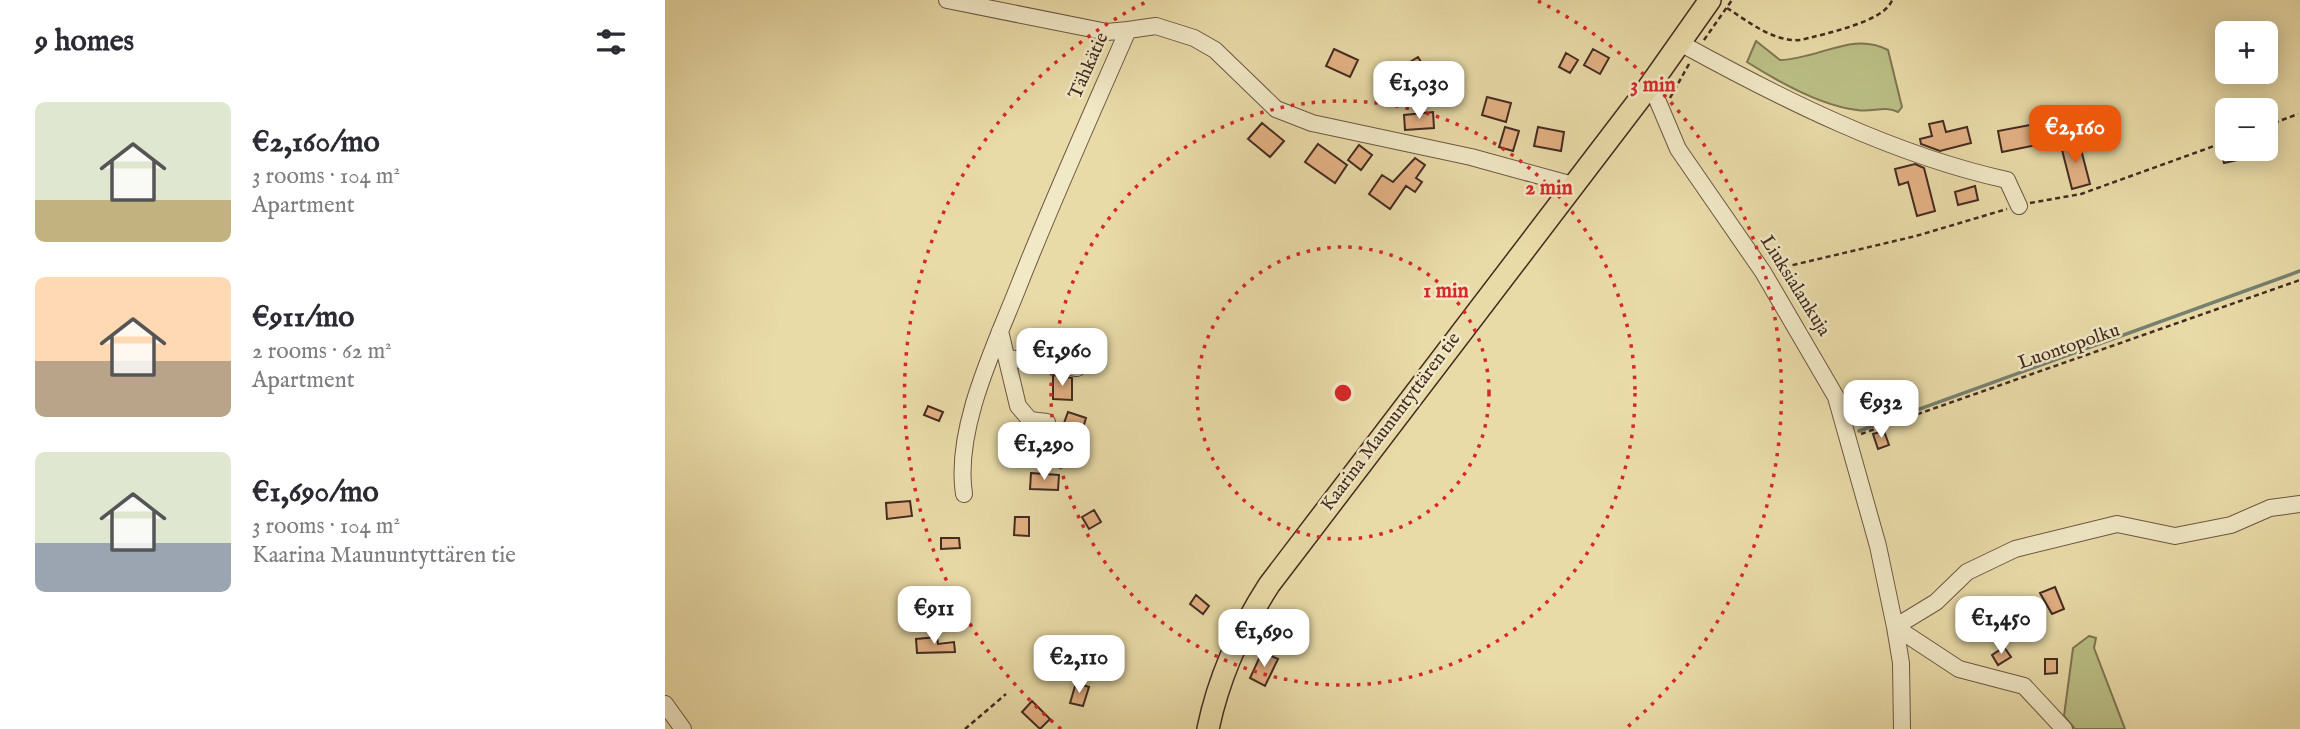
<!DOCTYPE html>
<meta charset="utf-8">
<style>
:root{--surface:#fff;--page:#f7f7f7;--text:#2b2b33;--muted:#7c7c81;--accent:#ea580c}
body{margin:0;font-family:"IM FELL English",serif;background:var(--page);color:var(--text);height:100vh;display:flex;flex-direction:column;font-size:26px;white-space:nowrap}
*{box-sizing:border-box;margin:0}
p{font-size:23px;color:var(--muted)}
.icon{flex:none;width:38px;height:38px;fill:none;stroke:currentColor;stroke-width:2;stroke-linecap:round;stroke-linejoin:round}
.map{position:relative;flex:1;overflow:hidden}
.drawer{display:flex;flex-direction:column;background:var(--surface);width:665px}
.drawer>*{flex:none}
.fabs{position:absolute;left:1550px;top:21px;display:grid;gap:14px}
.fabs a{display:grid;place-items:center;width:63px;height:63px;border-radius:10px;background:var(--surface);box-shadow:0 4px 18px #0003;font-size:35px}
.price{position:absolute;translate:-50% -60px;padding:0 16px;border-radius:14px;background:#fff;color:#222;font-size:23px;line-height:46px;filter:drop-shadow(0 2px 4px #0008)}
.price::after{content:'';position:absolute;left:50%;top:42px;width:21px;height:16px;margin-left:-10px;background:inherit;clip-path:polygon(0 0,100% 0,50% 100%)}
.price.selected{background:var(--accent);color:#fff}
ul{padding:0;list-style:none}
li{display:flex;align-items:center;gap:21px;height:175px;padding:0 35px}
li span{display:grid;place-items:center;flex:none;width:196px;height:140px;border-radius:10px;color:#555}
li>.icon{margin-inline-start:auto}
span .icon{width:84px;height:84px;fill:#fffc;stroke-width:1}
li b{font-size:30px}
h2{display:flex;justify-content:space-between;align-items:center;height:84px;padding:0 35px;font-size:30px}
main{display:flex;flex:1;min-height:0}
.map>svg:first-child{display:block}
.green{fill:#babf85;stroke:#7f7553;stroke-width:2}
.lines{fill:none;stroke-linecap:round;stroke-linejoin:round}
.stream{stroke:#768170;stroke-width:3.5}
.building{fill:#e3b184;stroke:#442b21;stroke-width:2}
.minor-casing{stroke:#6d5743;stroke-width:18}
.major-casing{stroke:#442b21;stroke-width:24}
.path{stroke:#442b21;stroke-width:2.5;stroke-dasharray:5 3.5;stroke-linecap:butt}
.minor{stroke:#f1e8c6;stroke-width:16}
.major{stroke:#e9dba8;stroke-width:21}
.ring{fill:none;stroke:#d62828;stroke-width:3.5;stroke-dasharray:3.5 7}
.labels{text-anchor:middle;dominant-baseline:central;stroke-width:5;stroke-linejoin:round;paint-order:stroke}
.street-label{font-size:19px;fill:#442b21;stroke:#f1e8c6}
.centre{fill:#d62828;stroke:#f1e8c6;stroke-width:3.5}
.ring-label{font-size:21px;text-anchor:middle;font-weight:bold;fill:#d62828;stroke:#f1e8c6;stroke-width:5;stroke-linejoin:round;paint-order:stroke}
</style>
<main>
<section class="drawer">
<h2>9 homes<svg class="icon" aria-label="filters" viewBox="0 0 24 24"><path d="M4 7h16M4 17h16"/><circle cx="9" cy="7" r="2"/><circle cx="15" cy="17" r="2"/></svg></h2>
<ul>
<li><span style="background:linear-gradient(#dfe7d0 70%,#c2b280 0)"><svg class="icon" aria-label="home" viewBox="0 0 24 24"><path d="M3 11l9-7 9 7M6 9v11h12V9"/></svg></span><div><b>€2,160/mo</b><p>3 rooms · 104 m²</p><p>Apartment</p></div></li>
<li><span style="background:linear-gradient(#ffd9b3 60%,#b9a48a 0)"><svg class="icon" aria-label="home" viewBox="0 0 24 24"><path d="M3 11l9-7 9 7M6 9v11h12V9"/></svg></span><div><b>€911/mo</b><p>2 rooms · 62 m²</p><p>Apartment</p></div></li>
<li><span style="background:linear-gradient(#dfe7d0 65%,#9aa5b1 0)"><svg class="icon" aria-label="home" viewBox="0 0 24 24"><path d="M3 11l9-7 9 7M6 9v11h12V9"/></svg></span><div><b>€1,690/mo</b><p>3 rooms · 104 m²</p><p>Kaarina Maununtyttären tie</p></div></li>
</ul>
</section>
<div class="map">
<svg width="1635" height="729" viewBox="0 0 1635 729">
<rect width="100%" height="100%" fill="#e9dba8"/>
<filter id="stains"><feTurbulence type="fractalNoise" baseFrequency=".00286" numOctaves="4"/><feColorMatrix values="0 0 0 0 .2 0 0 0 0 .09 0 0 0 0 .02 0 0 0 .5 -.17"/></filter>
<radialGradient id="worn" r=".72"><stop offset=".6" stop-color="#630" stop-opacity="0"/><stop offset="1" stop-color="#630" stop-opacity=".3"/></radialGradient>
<path class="green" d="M1091,41L1115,60C1154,59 1188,31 1223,50L1237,107L1233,112C1218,105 1208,113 1192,110C1156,106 1112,81 1082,62Z
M1424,636L1431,638L1429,648L1460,729H1410L1399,716L1408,648Z"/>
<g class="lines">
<path class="stream" d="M1194,431L1635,271"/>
</g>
<path class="building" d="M669,49L693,60L685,77L661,66Z
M928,49L944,58L935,74L919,65Z
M901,53L913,60L905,73L894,67Z
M753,57L764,75L749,84L746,80L741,83L736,74L741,71L738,66Z
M822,97L846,103L841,122L817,115Z
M768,112L769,128L740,130L739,115Z
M1278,121L1281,132L1302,127L1306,143L1275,151L1256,144L1255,139L1267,136L1264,124Z
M597,123L619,141L605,157L583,139Z
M1376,123L1381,143L1337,152L1333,131Z
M840,127L854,131L848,151L834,147Z
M873,127L899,132L896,151L869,146Z
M1414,142L1425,184L1407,189L1396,146Z
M653,144L682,165L670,183L640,162Z
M694,145L707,155L696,170L683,160Z
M1555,149H1574L1577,159L1559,163Z
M750,158L760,165L751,178L757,182L750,192L741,186L725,209L704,194L717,175L728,182Z
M1250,164L1259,168L1270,211L1252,216L1243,182L1234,185L1230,169Z
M1310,186L1313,200L1293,205L1290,192Z
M388,375L407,378V400L388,399Z
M263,406L278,412L274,421L259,415Z
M403,412L421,418L418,428L399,423Z
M1219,431L1224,445L1213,449L1208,434Z
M366,473L394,475L393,490L365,489Z
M245,501L247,516L222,519L221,503Z
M429,510L436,522L424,529L417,517Z
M350,517H364V536L349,535Z
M276,538H294L295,548L276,549Z
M1390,587L1399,609L1387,614L1375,593Z
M531,595L544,606L538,614L525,604Z
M272,637L273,644L289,642L290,652L252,653L251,639Z
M1339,647L1346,657L1333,665L1327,655Z
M597,652L613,659L600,686L585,678Z
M1380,659H1392V673L1380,674Z
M411,683L424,687L418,706L405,703Z
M367,701L385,719L375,729L357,712Z"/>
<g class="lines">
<g class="minor-casing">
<path id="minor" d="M282,0L442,32L463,30
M1015,43C1117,99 1228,155 1342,180L1354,206
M983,88L991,97L1013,149L1098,272L1171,397L1213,546L1230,627L1236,663L1237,729
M335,331L353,406L365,420L382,422
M343,358L412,368
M299,494C289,429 330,346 354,285C388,199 426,115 463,30L491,26L529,38L550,50L611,109L647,123L806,157L908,185
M0,704L18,729
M1399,729L1359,686L1294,669L1230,627L1271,602L1302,572L1350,549L1452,524L1510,536L1566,525L1605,508L1635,504"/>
</g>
<g class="major-casing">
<path id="major" d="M543,729C554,676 575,630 604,585L983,88L1045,0"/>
</g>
<path class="path" d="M1062,8C1084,22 1108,42 1136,40C1158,34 1220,22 1227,0
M1039,40L1067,0
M1005,98L1024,64
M1601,126L1633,114
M1365,203L1416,194L1563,141
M1111,269L1251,236L1342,209
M1196,434L1635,280
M300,729L341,694"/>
<use href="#minor" class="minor"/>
<use href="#major" class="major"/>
</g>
<g class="ring">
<circle cx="678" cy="393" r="146"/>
<circle cx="678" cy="393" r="292"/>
<path d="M396 729A438 438 0 0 1 483 1M873 1A438 438 0 0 1 960 729"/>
</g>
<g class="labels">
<g class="street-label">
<text transform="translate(424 66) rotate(-66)">Tähkätie</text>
<text transform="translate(1130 286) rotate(58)">Liuksialankuja</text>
<text transform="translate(1404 347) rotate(-19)">Luontopolku</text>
<text transform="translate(726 422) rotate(-53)">Kaarina Maununtyttären tie</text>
</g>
</g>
<circle cx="678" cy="393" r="10" class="centre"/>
<g class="ring-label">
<text x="988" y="91">3 min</text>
<text x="884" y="194">2 min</text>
<text x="781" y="297">1 min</text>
</g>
<rect width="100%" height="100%" filter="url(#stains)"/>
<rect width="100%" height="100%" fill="url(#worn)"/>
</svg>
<div class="fabs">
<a>+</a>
<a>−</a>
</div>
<b class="price" style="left:754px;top:121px">€1,030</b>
<b class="price selected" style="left:1410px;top:165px">€2,160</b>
<b class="price" style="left:397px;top:388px">€1,960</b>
<b class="price" style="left:1216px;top:440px">€932</b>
<b class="price" style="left:379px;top:482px">€1,290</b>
<b class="price" style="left:269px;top:646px">€911</b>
<b class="price" style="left:1336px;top:656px">€1,450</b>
<b class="price" style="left:599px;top:669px">€1,690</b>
<b class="price" style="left:414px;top:695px">€2,110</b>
</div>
</main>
